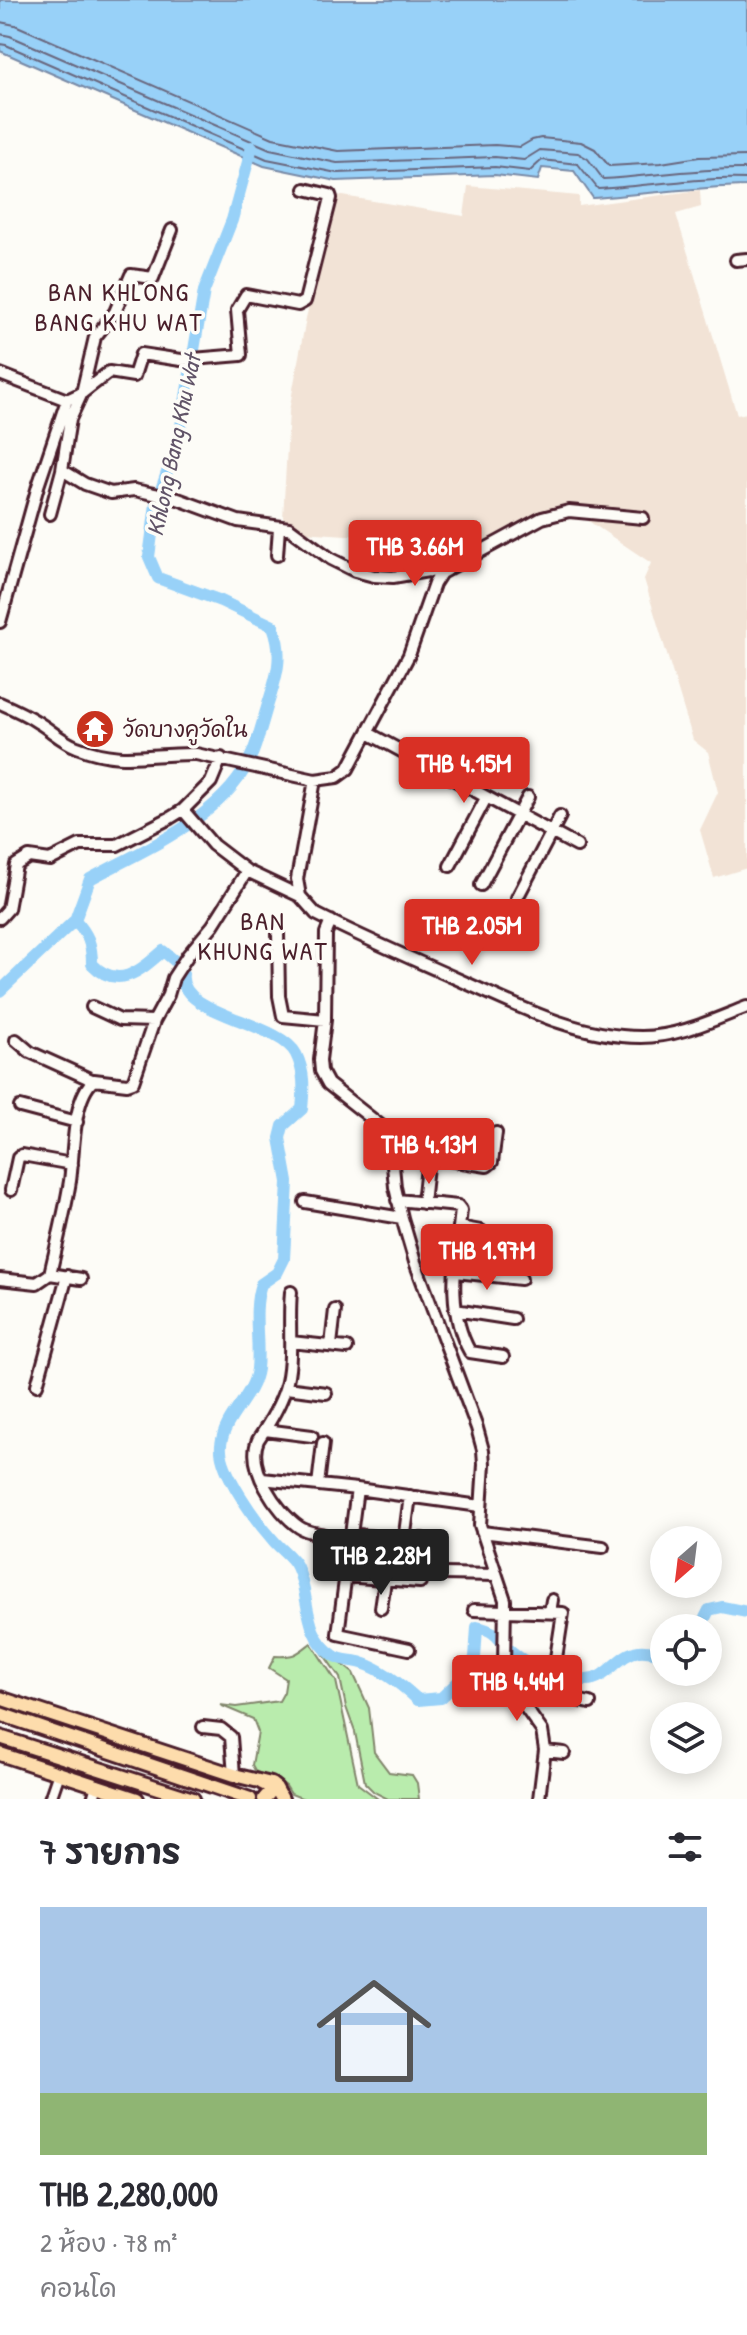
<!DOCTYPE html>
<html lang="th">
<meta charset="utf-8">
<style>
:root{--surface:#fff;--page:#f2f2f3;--text:#2b2b33;--muted:#7c7c81;--line:#e1e1e2;--accent:#d93025}
body{margin:0;font-family:"Patrick Hand","Playpen Sans Thai",sans-serif;background:var(--page);color:var(--text);height:100vh;display:flex;flex-direction:column;font-size:30px;white-space:nowrap}
*{box-sizing:border-box;margin:0}
p{font-size:26px;color:var(--muted)}
.icon{flex:none;width:44px;height:44px;fill:none;stroke:currentColor;stroke-width:2;stroke-linecap:round;stroke-linejoin:round}
.map{position:relative;height:1799px;overflow:hidden}
.panel{display:flex;flex-direction:column;background:var(--surface);flex:1}
.panel>*{flex:none}
.needle{width:52px;rotate:208deg}
.fabs{position:absolute;left:650px;top:1526px;display:grid;gap:16px}
.fabs a{display:grid;place-items:center;width:72px;height:72px;border-radius:50%;background:var(--surface);box-shadow:0 4px 20px #0003;font-size:40px}
.price{position:absolute;translate:-50% -68px;padding:0 18px;border-radius:8px;background:var(--accent);color:#fff;font-size:26px;line-height:52px;filter:drop-shadow(0 2px 4px #0008)}
.price::after{content:'';position:absolute;left:50%;top:48px;width:24px;height:18px;margin-left:-12px;background:inherit;clip-path:polygon(0 0,100% 0,50% 100%)}
.price.active{background:#222;color:#fff}
ul{padding:0;list-style:none}
li{display:grid;align-content:center;gap:16px;height:424px;padding:0 40px}
li+li{border-top:2px solid var(--line)}
li span{display:grid;place-items:center;height:248px;border-radius:0px;color:#555}
li>.icon{margin-inline-start:auto}
span .icon{width:144px;height:144px;fill:#fffc;stroke-width:1}
li b{font-size:34px}
h2{display:flex;justify-content:space-between;align-items:center;height:96px;padding:0 40px;font-size:34px}
.map>svg:first-child{display:block}
.built{fill:#f2e3d6}
.green{fill:#b9ecad;stroke:#82866c;stroke-width:2}
.water{fill:#98d1f8;stroke:#798aa6;stroke-width:2}
.lines{fill:none;stroke-linecap:round;stroke-linejoin:round}
.shore{stroke:#69667d;stroke-width:2}
.river{stroke:#98d1f8;stroke-width:12}
.minor-casing{stroke:#4a1f2b;stroke-width:16}
.major-casing{stroke:#4a1f2b;stroke-width:18}
.minor{stroke:#fdfcf7;stroke-width:10}
.major{stroke:#fddcac;stroke-width:12}
.labels{text-anchor:middle;dominant-baseline:central;stroke-width:7;stroke-linejoin:round;paint-order:stroke}
.poi-label{font-size:22px;fill:#4a1f2b;stroke:#fdfcf7;text-anchor:start}
.water-label{font-size:24px;font-style:italic;fill:#615468;stroke:#fdfcf7}
.quarter-label{font-size:26px;letter-spacing:2px;fill:#4a1f2b;stroke:#fdfcf7}
</style>
<div class="map">
<svg width="747" height="1799" viewBox="0 0 747 1799">
<rect width="100%" height="100%" fill="#fdfcf7"/>
<filter id="ink" filterUnits="userSpaceOnUse"><feTurbulence type="fractalNoise" baseFrequency=".0125" numOctaves="2"/><feDisplacementMap in="SourceGraphic" scale="16" xChannelSelector="R" yChannelSelector="G"/><feConvolveMatrix kernelMatrix="1 2 1 2 8 2 1 2 1" color-interpolation-filters="sRGB"/></filter>
<g filter="url(#ink)">
<path class="built" d="M468,186L579,196V206L700,190L701,207L676,214L737,415L747,413V868L714,878L700,830L718,792L708,752L693,740L644,579L651,563L587,520L589,506L567,505L532,517L452,562L404,559V539L302,532L283,518L289,411L306,318L337,195L464,216Z"/>
<path class="green" d="M315,1642L353,1673L369,1708L374,1752L389,1772L412,1775L417,1783L419,1799H388L374,1792L365,1783L355,1732L346,1707L340,1678Z
M311,1643L336,1681L358,1784L378,1799H304L291,1794L286,1786L276,1779L256,1772L252,1765L258,1732L253,1719L220,1705L236,1707L279,1701L284,1692L286,1679L269,1668L275,1656C295,1657 297,1654 311,1643Z"/>
<path class="water" d="M0,0H747V186C695,187 645,194 593,198L574,171L542,168L538,180L495,175L336,181L264,166L0,51Z"/>
<g class="lines">
<path class="shore" d="M0,22L15,25L273,138L338,151L495,145L520,147L532,140L541,138L581,142L595,149L609,166L661,163L699,157L747,156
M0,34L10,36L270,149L337,163L495,157L524,160L540,150L578,153L588,159L603,179C652,176 699,168 747,169
M0,44L6,45L267,159L337,173L495,167L530,171L542,160L578,164L598,189C648,186 697,177 747,179"/>
<path class="river" d="M75,920C88,934 92,944 92,964C118,991 140,971 163,951L175,961L183,974C177,1015 279,1021 296,1054C305,1072 304,1089 302,1109L283,1126L280,1138L288,1182L284,1259L277,1273L261,1284C252,1311 260,1340 257,1369C253,1398 224,1416 221,1445C218,1470 257,1522 273,1540C280,1549 293,1557 297,1567C311,1597 302,1634 333,1655C340,1661 353,1660 362,1663C382,1669 403,1686 418,1700L441,1698L462,1678L475,1658L477,1627C500,1632 495,1638 511,1651C531,1668 560,1680 586,1680C608,1680 617,1654 639,1651C647,1650 656,1653 664,1654
M0,991L75,920L90,879C146,848 228,816 253,752C259,737 263,720 268,704C277,676 284,655 273,626L221,601L158,578L149,557L156,504L179,438L204,291L232,220L252,147
M697,1628L703,1622L709,1610L722,1607L747,1612"/>
<g class="minor-casing">
<path id="minor" d="M736,260L747,259
M0,374L67,400
M62,470L85,484L111,493L134,490L154,494L178,499L238,521L289,528L331,559L355,571L374,576L393,577L428,571L441,573
M50,514L62,470L70,419L82,393L109,372L134,376L141,354L181,360L241,355L237,310L246,295L298,305L305,301L331,198L330,195L305,189
M277,555L279,528
M0,622L38,486L67,400L82,393L95,337L115,312L131,275L153,278L172,230
M0,703C14,709 27,715 39,723C52,731 63,742 77,747C122,765 150,753 196,754L315,780L337,777L348,769L409,655L434,584L441,573L542,518L569,511L643,518
M368,733L577,846
M315,780L297,879L300,896L316,914C361,937 408,957 455,978C514,1004 575,1037 641,1037C678,1037 713,1020 747,1007
M183,810L213,845L247,871L300,896
M450,866L486,798
M481,885L528,797
M517,898L560,816
M0,918L8,909L16,865L29,857L50,860L80,845H117L170,818L183,810L211,782L221,758
M331,921L326,933L325,1020L320,1060L321,1071L328,1084L390,1133L395,1187L402,1218L415,1262L477,1428L483,1450L484,1464L480,1525L505,1600L504,1666L513,1690L542,1731L545,1750L539,1799
M278,933L279,996L283,1016L325,1020
M92,1007L120,1020L154,1021
M16,1040L30,1052L92,1080
M20,1107L77,1122
M393,1151L487,1166L492,1162L496,1133
M11,1190L18,1158L22,1155L72,1164
M397,1200L458,1206L461,1210C456,1258 445,1308 470,1352L503,1357
M305,1202L402,1218
M423,1203L428,1157
M459,1227L481,1231
M456,1272L521,1279
M50,1274L81,1279
M0,1279L37,1283L50,1274C57,1243 65,1212 70,1181C74,1153 72,1098 94,1080L127,1084L133,1082L154,1021L168,995L173,978L188,955L213,925L247,871
M291,1292C288,1322 294,1361 285,1389C280,1406 268,1425 258,1440C246,1467 277,1512 299,1527C306,1532 315,1533 324,1535
M455,1310L513,1319
M291,1342L347,1348
M331,1345L335,1310
M37,1385L67,1276
M286,1388L326,1393
M265,1430L312,1436
M262,1479L357,1489L480,1506
M318,1485L323,1443
M357,1489L338,1634L409,1649
M482,1532L603,1547
M351,1534L404,1541L422,1539
M404,1541L410,1496
M443,1574L496,1575
M345,1576L420,1582
M381,1608L385,1581
M474,1610L563,1613L554,1671
M550,1612L552,1600
M513,1690L539,1692L590,1703
M203,1727L221,1729L231,1737L234,1775
M545,1751L564,1753
M50,1799L59,1773
M93,1799L97,1785"/>
</g>
<g class="major-casing">
<path id="major" d="M0,1698L234,1775L271,1784L276,1788L282,1799
M0,1714L250,1799
M0,1737L193,1799
M0,1754L137,1799
M262,1783L270,1787L271,1791L264,1799"/>
</g>
<use href="#minor" class="minor"/>
<use href="#major" class="major"/>
</g>
</g>
<defs>
<g id="temple-disc" transform="scale(2)"><circle r="9.5" fill="#c8321e" stroke="#fdfcf7"/><path d="M0-6L5-2H3V0L6.5 2.5H4V6H1.5V3h-3V6H-4V2.5H-6.5L-3 0V-2H-5Z" fill="#fff"/></g>
</defs>
<g fill-rule="evenodd">
<use href="#temple-disc" x="95" y="729"/>
</g>
<g class="labels">
<g class="poi-label">
<text x="123" y="729">วัดบางคูวัดใน</text>
</g>
<g class="water-label">
<text transform="translate(173 445) rotate(-78)">Khlong Bang Khu Wat</text>
</g>
<g class="quarter-label">
<text x="119" y="291">BAN KHLONG<tspan x="119" dy="30">BANG KHU WAT</tspan></text>
<text x="263" y="920">BAN<tspan x="263" dy="30">KHUNG WAT</tspan></text>
</g>
</g>
</svg>
<div class="fabs">
<a><svg class="needle" viewBox="-14 -14 28 28"><path d="M0-13l5 13h-10z" fill="#e53935"/><path d="M0 13l5-13h-10z" fill="#7c7c81"/></svg></a>
<a><svg class="icon" aria-label="locate" viewBox="0 0 24 24"><circle cx="12" cy="12" r="6"/><path d="M12 2v4M12 18v4M2 12h4M18 12h4"/></svg></a>
<a><svg class="icon" aria-label="layers" viewBox="0 0 24 24"><path d="M12 4l9 5-9 5-9-5zM3 14l9 5 9-5"/></svg></a>
</div>
<b class="price" style="left:415px;top:588px">THB 3.66M</b>
<b class="price" style="left:464px;top:805px">THB 4.15M</b>
<b class="price" style="left:472px;top:967px">THB 2.05M</b>
<b class="price" style="left:429px;top:1186px">THB 4.13M</b>
<b class="price" style="left:487px;top:1292px">THB 1.97M</b>
<b class="price active" style="left:381px;top:1597px">THB 2.28M</b>
<b class="price" style="left:517px;top:1723px">THB 4.44M</b>
</div>
<section class="panel">
<h2>7 รายการ<svg class="icon" aria-label="filters" viewBox="0 0 24 24"><path d="M4 7h16M4 17h16"/><circle cx="9" cy="7" r="2"/><circle cx="15" cy="17" r="2"/></svg></h2>
<ul>
<li><span style="background:linear-gradient(#a9c7e8 75%,#8fb573 0)"><svg class="icon" aria-label="home" viewBox="0 0 24 24"><path d="M3 11l9-7 9 7M6 9v11h12V9"/></svg></span><div><b>THB 2,280,000</b><p>2 ห้อง · 78 m²</p><p>คอนโด</p></div></li>
</ul>
</section>
